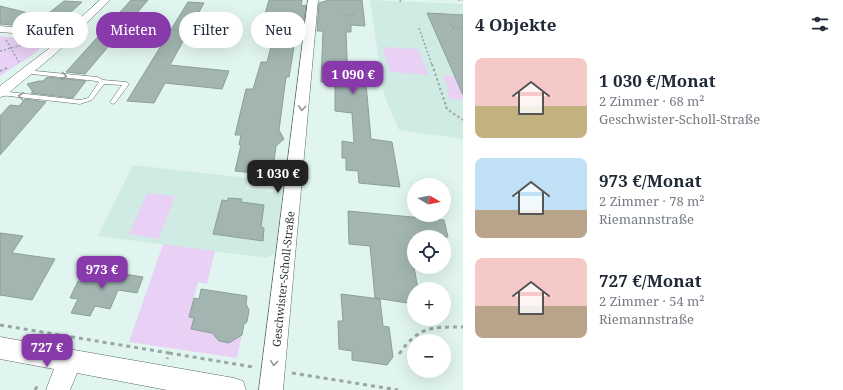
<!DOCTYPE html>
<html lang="de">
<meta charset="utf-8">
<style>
:root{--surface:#fff;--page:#f6f6f7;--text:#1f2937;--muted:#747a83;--accent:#8839aa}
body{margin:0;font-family:"Noto Serif",serif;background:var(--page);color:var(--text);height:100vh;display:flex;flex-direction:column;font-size:15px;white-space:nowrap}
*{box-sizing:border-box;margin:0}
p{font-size:13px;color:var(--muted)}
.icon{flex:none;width:22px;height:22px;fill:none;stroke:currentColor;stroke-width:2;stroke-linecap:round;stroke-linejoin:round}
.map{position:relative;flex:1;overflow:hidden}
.sheet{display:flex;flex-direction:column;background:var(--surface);width:380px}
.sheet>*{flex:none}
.guide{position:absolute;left:12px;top:12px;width:380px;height:36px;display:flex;gap:8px}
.needle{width:26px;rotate:100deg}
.fabs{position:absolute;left:407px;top:178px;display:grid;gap:8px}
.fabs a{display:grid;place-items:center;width:44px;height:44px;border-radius:50%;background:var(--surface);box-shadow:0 4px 16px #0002;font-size:20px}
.price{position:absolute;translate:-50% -34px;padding:0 9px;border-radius:8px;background:var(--accent);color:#fff;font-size:13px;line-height:26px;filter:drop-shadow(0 1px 2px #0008)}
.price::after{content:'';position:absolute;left:50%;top:24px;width:12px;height:9px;margin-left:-6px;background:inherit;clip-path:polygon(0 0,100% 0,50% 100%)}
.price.current{background:#222;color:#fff}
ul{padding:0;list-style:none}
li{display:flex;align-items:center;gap:12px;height:100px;padding:0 12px}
li span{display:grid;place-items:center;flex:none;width:112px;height:80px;border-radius:8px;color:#555}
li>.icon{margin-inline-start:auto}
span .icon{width:48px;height:48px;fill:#fffc;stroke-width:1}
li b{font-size:17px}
h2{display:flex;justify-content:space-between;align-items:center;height:48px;padding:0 12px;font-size:17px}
.tag{padding:0 14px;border-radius:18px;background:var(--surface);box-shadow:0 4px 16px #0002;font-size:14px;line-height:36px}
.tag.current{background:var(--accent);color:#fff}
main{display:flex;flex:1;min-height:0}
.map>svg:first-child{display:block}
.built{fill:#cfebe4}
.green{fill:#e8d1f4}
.building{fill:#a2b5b0;stroke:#8c9e9a}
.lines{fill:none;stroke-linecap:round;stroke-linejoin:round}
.service-casing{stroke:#596a66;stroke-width:1}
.minor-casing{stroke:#596a66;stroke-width:1}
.path-far2{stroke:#98a7a3;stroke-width:1.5;stroke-dasharray:2 2;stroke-linecap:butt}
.path-far1{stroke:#98a7a3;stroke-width:2;stroke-dasharray:2.5 2.5;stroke-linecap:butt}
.path{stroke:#98a7a3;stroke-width:3;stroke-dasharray:4 4;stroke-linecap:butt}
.service{fill:#fff;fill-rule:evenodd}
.minor{fill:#fff;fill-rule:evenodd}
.oneway{stroke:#969998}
.labels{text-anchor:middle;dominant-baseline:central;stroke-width:3.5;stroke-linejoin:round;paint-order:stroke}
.street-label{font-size:11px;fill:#2c3332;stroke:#fff}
</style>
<main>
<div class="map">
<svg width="463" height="390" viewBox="0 0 463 390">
<rect width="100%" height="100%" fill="#e1f5f0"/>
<path class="built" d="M370,0L463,4V139L399,130L384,95Z
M133,165L248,178L246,189L282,193L277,252L267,258L98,236Z"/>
<path class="green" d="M0,36L46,41C40,53 13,67 0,76Z
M383,47L418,49L429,75L390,72Z
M443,75L454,76L463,95V100L450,99L446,90H449Z
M147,193L175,196L159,239L129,234Z
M163,244L215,251L207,284L198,282L189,317L194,318L191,329L212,333L219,341L229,343L242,335L237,358L129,342Z"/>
<path class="building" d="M131,0H148L85,74L66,72Z
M269,0H302L301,6L306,5L303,30L297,29L289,77H286L279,130L284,139L276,146L272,175L235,171L241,145H239L241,135H235L246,89H253L261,62H267L275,31L261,28Z
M329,0H362L365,26L351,25V32H346L348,82L366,84L371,139L392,142L400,187L359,183L358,171L346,170V158H342V141L354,143L352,113L335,111V83L321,82L323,31H317L319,3Z
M64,1L82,2L60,22L59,29L0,24V6L44,17Z
M188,2L204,3L170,65L229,71L222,89L165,83L154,103L127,101Z
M427,13L463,15V95L449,63Z
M47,77L86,81L73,98L31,93L33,92L27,84L39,81H43Z
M25,99L46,102L0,155V116L10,105L19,106Z
M228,198L242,199L241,202L264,205L261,227L264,228L263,241L213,234L222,200L228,201Z
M348,211L444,220L448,237H414V245H410L418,289H414V304L375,298L370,246L349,244Z
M0,233L23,236L12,253L55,259L32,300L0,295Z
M92,269L143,277L137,293L118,290L110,309L95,306L90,316L71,313L78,299L70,298L78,281L86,282Z
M201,289L247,296L246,304L249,310L247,322L244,324L242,335L229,343L219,341L212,333L191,329L194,318L189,317L194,298L199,299Z
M341,294L380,299L383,326L389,327L393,357L387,365L352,360V351L339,349L338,321H343Z"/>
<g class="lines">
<g class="service-casing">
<path id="service" d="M25,70L97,77L103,80L126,82L129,84L115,103L113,104L110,102L122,85L104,84L92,100L80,104L0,95V91L80,100L88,98L99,82L96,81L23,73V71Z"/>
</g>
<g class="minor-casing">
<path id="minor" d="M100,0H110L55,54L5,96L0,97V86L47,50L60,37L0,32V26L66,31Z
M308,0H318L283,390H259Z
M0,337L234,378L243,381L246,390H167L77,373L70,390H46L54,369L0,359Z"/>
</g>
<path class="path-far2" d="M400,0L401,3
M458,0H463
M108,15L138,17
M344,16L354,14
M451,24L454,30
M453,27L463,28
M419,28L432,65
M125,34L141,35L146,28L195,32
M6,40L19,62
M0,51L26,44"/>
<path class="path-far1" d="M432,64L447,109L463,120
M0,71L9,67"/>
<path class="path" d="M0,325L169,353L167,359
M169,353L253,367
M399,354C419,326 431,327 463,327
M292,373L398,390
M35,390L38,385"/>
<use href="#service" class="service"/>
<use href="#minor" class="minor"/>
</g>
<defs><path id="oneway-chevron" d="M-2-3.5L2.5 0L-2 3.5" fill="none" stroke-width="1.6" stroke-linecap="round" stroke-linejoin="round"/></defs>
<g class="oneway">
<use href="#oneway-chevron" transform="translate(64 76) rotate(5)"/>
<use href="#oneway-chevron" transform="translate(21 96) rotate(-173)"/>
<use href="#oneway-chevron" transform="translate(302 108) rotate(96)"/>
<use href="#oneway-chevron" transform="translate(274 363) rotate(96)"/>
</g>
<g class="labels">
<g class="street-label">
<text transform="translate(283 279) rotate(-84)">Geschwister-Scholl-Straße</text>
</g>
</g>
</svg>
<div class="fabs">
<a><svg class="needle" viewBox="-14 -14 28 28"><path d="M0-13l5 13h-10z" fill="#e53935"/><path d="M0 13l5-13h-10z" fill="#747a83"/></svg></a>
<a><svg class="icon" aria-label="locate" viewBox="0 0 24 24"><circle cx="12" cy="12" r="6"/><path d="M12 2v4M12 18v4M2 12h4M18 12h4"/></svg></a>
<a>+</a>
<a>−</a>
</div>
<b class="price" style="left:353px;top:95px">1 090 €</b>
<b class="price current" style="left:278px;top:194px">1 030 €</b>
<b class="price" style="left:102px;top:290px">973 €</b>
<b class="price" style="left:47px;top:368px">727 €</b>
<div class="guide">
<a class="tag">Kaufen</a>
<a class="tag current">Mieten</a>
<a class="tag">Filter</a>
<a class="tag">Neu</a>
</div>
</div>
<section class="sheet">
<h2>4 Objekte<svg class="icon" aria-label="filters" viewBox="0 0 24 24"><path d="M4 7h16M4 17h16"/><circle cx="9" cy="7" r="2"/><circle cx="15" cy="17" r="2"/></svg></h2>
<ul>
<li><span style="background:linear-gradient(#f6c9c9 60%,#c2b280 0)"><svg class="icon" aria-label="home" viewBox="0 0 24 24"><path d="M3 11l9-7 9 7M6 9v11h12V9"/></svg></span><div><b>1 030 €/Monat</b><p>2 Zimmer · 68 m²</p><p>Geschwister-Scholl-Straße</p></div></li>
<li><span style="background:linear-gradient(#bfe0f5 65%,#b9a48a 0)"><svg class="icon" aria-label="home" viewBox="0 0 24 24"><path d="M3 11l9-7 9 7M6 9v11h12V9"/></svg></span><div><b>973 €/Monat</b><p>2 Zimmer · 78 m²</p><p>Riemannstraße</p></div></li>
<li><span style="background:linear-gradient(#f6c9c9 60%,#b9a48a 0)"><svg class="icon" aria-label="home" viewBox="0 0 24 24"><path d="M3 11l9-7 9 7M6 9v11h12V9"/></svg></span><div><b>727 €/Monat</b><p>2 Zimmer · 54 m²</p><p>Riemannstraße</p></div></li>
</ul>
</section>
</main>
